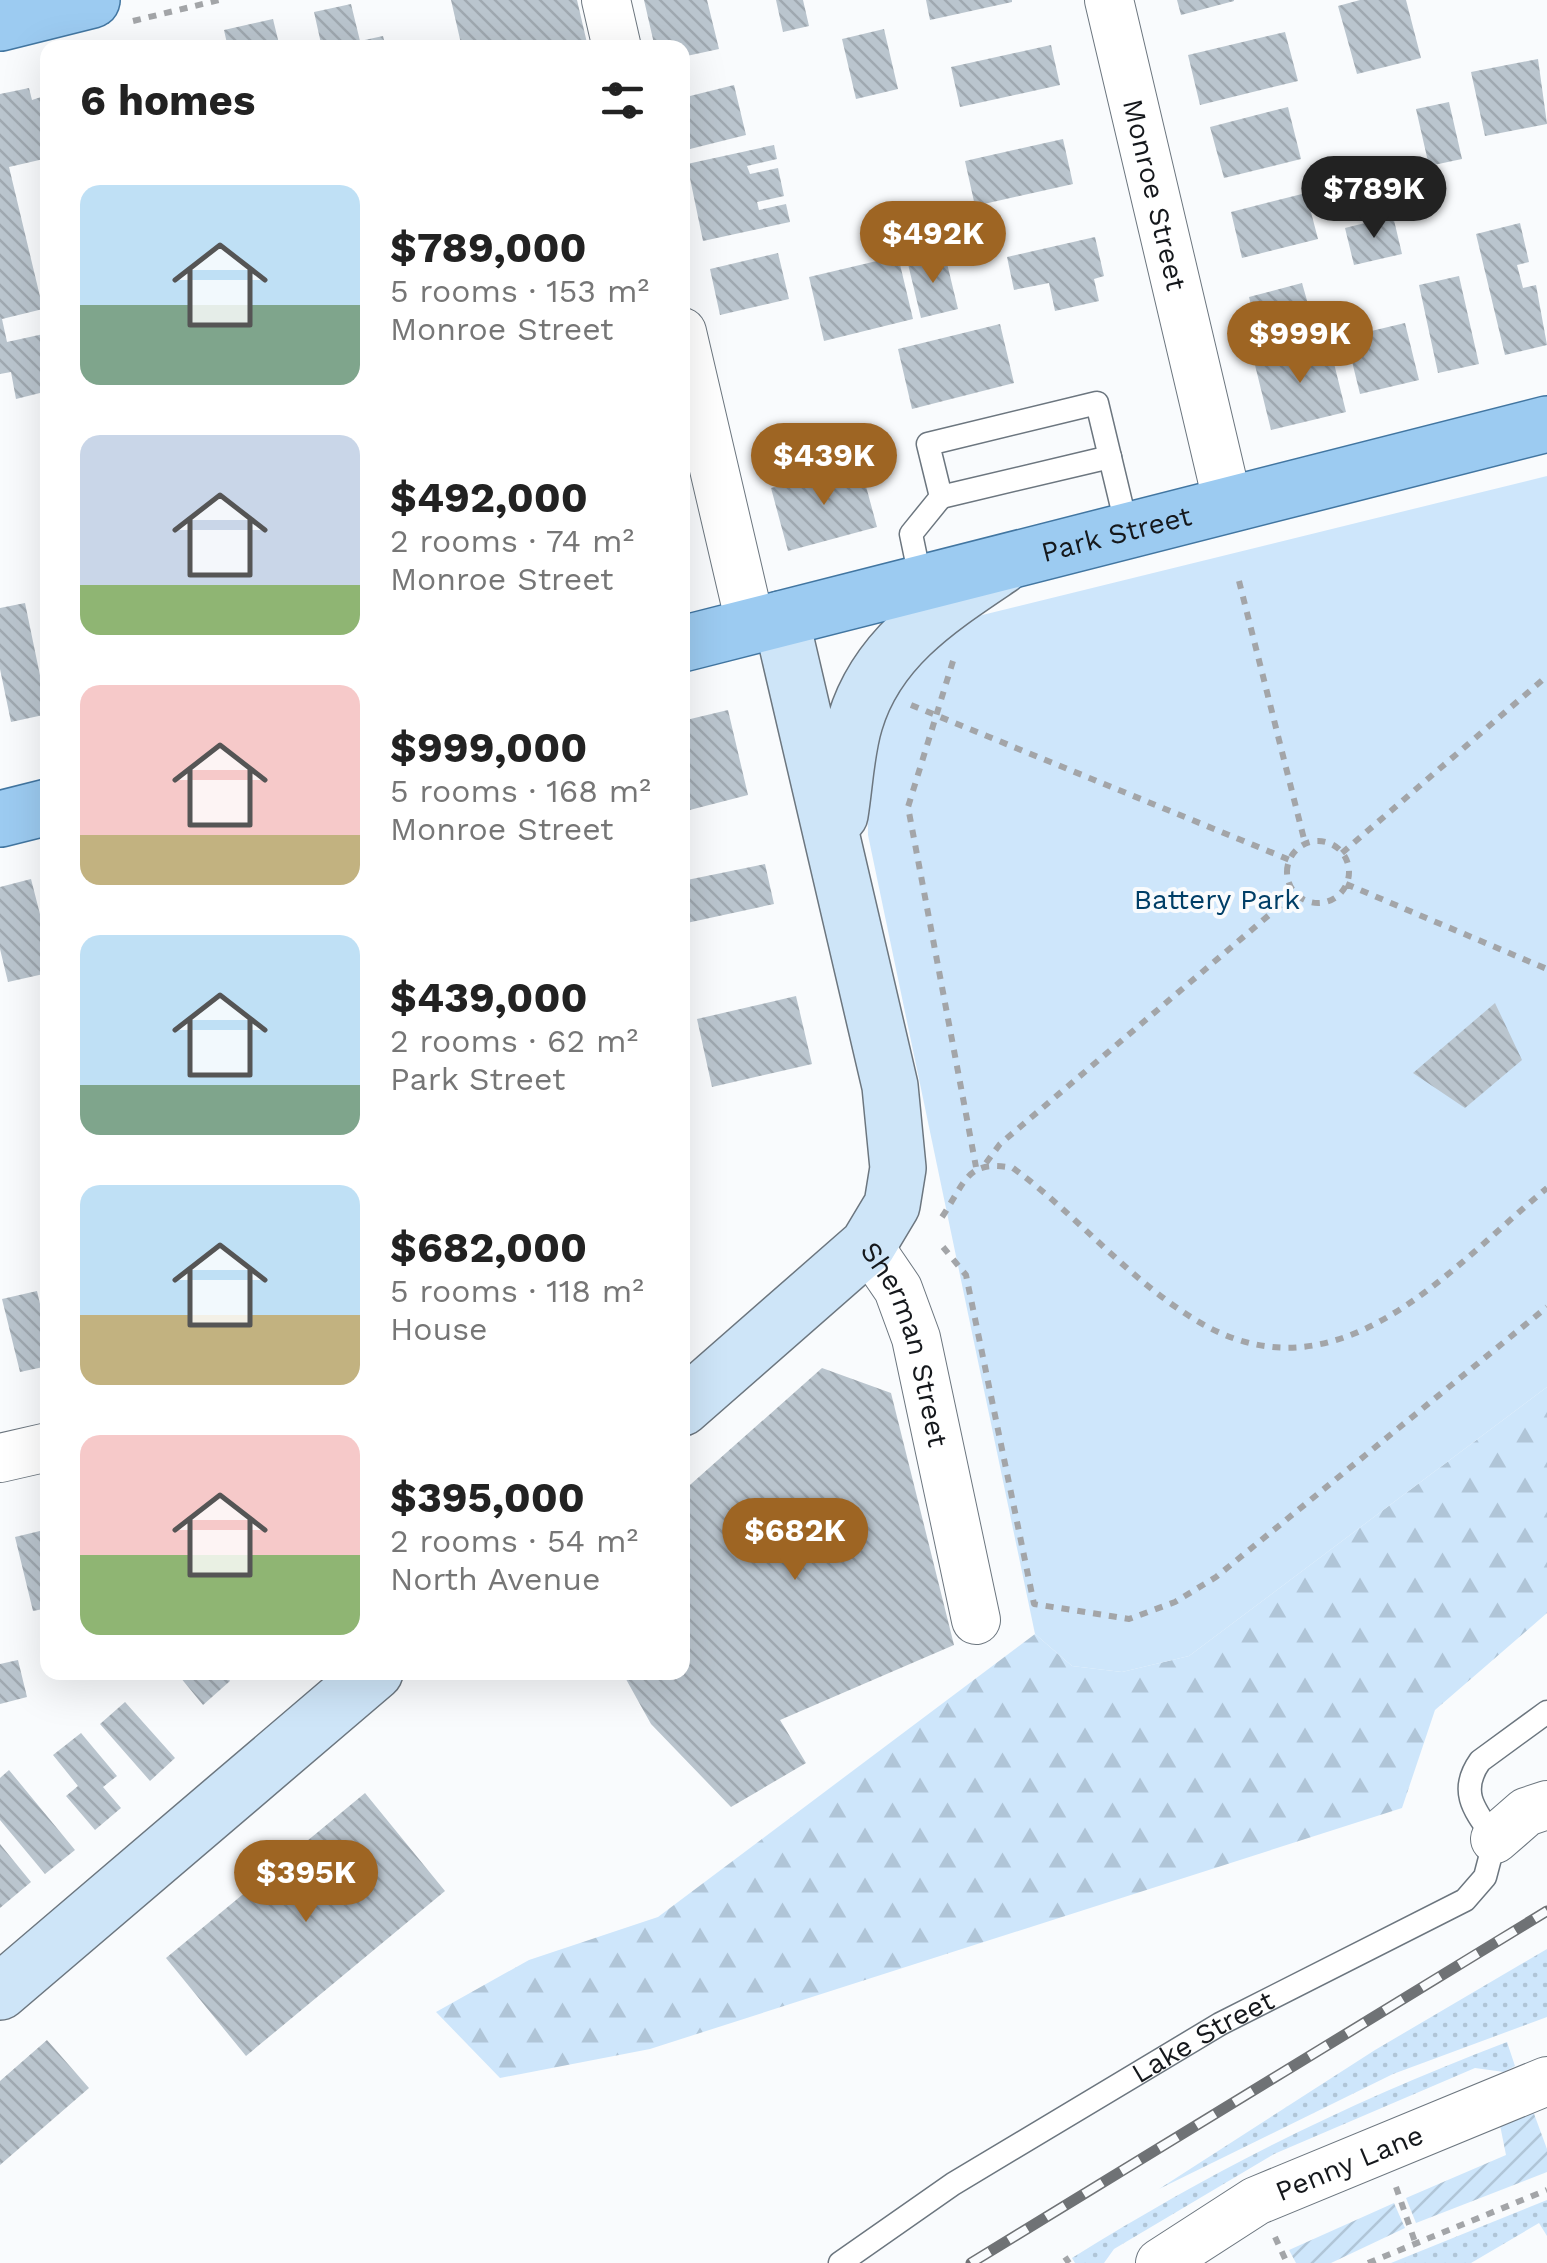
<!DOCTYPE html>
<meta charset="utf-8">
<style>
:root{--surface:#fff;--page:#f6f6f6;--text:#222;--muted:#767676;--accent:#9e6523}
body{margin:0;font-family:"Work Sans",sans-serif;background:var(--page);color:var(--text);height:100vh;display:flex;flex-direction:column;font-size:38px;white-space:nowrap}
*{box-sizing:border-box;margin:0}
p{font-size:32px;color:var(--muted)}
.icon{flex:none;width:55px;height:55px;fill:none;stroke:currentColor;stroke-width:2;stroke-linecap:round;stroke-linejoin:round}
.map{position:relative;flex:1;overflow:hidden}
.panel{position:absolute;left:40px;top:40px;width:650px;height:1640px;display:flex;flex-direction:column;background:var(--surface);border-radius:20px;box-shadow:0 10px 40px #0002}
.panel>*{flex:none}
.price{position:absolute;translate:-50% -85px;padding:0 22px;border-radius:35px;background:var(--accent);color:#fff;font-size:32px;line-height:65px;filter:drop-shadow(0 2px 5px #0008)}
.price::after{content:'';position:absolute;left:50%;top:60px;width:30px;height:22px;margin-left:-15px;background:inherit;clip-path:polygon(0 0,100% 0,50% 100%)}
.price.selected{background:#222;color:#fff}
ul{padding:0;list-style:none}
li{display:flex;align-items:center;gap:30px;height:250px;padding:0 40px}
li span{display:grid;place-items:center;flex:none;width:280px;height:200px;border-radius:20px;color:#555}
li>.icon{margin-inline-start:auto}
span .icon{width:120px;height:120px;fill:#fffc;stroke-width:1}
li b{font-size:42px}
h2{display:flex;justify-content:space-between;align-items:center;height:120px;padding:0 40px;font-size:42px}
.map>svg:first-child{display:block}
.grass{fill:url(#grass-dots)}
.forest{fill:url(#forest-firs)}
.park{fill:#cee6fb}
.garden{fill:url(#garden-furrows)}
.building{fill:url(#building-back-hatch)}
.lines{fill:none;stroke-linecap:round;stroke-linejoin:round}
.lane-casing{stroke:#6c767f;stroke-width:25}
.street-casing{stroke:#6c767f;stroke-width:50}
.secondary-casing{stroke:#6c767f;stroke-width:58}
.primary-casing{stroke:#4276a1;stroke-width:58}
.path{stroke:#a3a5a8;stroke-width:6;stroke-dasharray:8 8;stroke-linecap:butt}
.lane{stroke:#fff;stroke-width:22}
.street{stroke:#fff;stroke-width:48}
.secondary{stroke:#cee5f8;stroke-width:55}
.primary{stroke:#9ccbf1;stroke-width:55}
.rail-casing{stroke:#6f7275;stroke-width:11}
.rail{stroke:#f9fbfd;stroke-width:8;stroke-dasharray:22;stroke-linecap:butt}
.labels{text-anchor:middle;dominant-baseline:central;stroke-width:8;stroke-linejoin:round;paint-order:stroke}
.street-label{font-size:28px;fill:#15181c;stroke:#f9fbfd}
.park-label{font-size:28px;fill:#003e66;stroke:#f9fbfd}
</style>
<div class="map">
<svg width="1547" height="2263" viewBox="0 0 1547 2263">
<defs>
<pattern id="grass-dots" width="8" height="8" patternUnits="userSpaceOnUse" patternTransform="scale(2.5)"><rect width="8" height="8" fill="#cee6fb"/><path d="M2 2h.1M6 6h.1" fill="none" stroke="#b0c5d7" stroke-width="1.8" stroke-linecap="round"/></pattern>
<pattern id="forest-firs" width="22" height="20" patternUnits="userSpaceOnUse" patternTransform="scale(2.5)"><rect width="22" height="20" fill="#cee6fb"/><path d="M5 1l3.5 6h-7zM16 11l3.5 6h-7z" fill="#b0c5d7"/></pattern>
<pattern id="garden-furrows" width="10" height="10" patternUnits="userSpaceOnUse" patternTransform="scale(2.5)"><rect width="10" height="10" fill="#cee6fb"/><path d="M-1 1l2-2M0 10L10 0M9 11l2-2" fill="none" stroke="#b0c5d7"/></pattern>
<pattern id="building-back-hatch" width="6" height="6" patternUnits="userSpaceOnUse" patternTransform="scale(2.5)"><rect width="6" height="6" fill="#bac5ce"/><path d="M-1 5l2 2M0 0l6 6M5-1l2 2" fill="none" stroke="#9fa8b0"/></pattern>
</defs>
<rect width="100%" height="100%" fill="#f9fbfd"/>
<path class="grass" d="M1547,1949V2017L1393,2074L1159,2189L1375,2050Z
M1507,2042L1515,2066L1504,2072L1475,2068L1274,2154L1114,2249L1104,2263H1075L1072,2258C1217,2168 1347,2103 1507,2042Z
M1547,2200V2236L1539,2223L1471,2263H1391Z"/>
<path class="forest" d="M1547,1387V1613L1435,1710L1402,1808L650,2049L500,2078L436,2012L529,1960L658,1917L1035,1634L1072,1666L1122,1672L1189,1656Z"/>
<path class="park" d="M1547,476V1387L1189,1656L1122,1672L1072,1666L1035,1634L868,835L867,741L926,644L966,619Z"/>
<path class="garden" d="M1533,2111L1547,2149V2172L1416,2223L1406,2198L1506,2155L1500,2125Z
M1394,2203L1405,2228L1331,2263H1296L1289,2250Z"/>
<path class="building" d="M451,0H577L587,43L566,48H462Z
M644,0H707L719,49L682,57V48H655Z
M776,0H803L809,26L783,32Z
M926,0H1012V2L930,20Z
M1177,0H1234V1L1181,15Z
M1360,0H1406L1421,58L1357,74L1338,6Z
M351,4L360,41L383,36L386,48H322L314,12Z
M273,19L280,48H228L224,30Z
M884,29L898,89L856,99L842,39Z
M1285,32L1298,81L1200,105L1188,55Z
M1051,45L1060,85L960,107L951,67Z
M1538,59L1547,124L1485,136L1471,72Z
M734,85L746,135L682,151V98Z
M29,88L32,100L41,97L48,158L9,167L43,309L2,319L7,342L48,333V391L16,399L11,372L0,374V94Z
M1449,102L1462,159L1429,166L1416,109Z
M1288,107L1301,159L1224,178L1210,127Z
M1063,139L1073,184L975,206L965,161Z
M774,145L777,159L747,166L750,174L778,168L784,196L757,202L759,210L786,204L790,222L703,241L687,164Z
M1306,193L1318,239L1242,258L1231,212Z
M1393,216L1402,254L1354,265L1345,228Z
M1520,223L1529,262L1517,265L1523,288L1536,285L1547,345L1505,355L1476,234Z
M1095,237L1104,276L1094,279L1099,301L1055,311L1049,283L1014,290L1007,257Z
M778,253L789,299L720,315L710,269Z
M945,255L958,309L921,318L908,264Z
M898,256L913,319L824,341L809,277Z
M1459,276L1479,364L1438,373L1419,285Z
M1302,283L1312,318L1258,333L1249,297Z
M1405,323L1419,380L1360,394L1346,337Z
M1000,324L1014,383L912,409L898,349Z
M1329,343L1346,412L1271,430L1254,361Z
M860,464L877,527L788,551L771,488Z
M25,603L48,714L11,722L0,669V608Z
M728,710L748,795L682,812V721Z
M765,864L774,904L682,924V881Z
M31,879L42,922L48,921V973L8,982L0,949V887Z
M796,996L812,1064L712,1087L697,1019Z
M1495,1003L1522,1060L1465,1108L1413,1073Z
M37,1291L44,1321H48V1366L20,1372L2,1299Z
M822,1368L891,1393L954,1645L780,1720L806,1763L731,1807L651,1724L622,1672H682V1492Z
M48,1529V1608L33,1611L15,1537Z
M18,1660L27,1697L0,1704V1664Z
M176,1672H224L230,1681L203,1705Z
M125,1702L175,1758L150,1781L100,1724Z
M81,1733L117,1776L103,1787L121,1808L95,1830L66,1796L78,1786L53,1755Z
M9,1770L75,1850L45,1874L0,1820V1778Z
M365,1793L445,1891L246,2056L166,1958Z
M0,1844L31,1882L0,1908Z
M47,2040L89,2088L0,2165V2081Z"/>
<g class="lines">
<g class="lane-casing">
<g id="lane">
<path d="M941,497L1110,457"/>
<path d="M921,582L911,534L941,497L928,444L1097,403L1127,528"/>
<path id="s1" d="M840,2263L953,2184L1220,2024L1465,1900L1485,1877L1495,1839C1475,1811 1458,1792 1480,1761L1547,1712"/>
</g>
</g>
<g class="street-casing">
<g id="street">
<path d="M606,0L617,48"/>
<path id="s2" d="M1109,0L1228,504"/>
<path d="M682,332L751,627"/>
<path id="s3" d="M868,1245L898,1289L916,1338L976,1620"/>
<path d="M0,1458L48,1447"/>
<path d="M1495,1839L1526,1812L1547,1805"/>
<path id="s4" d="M1160,2263L1256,2201L1547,2081"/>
</g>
</g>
<g class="secondary-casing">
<path id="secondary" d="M840,815C845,785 846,751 855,722C877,647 941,607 1002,566
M682,1408L868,1245L892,1205L898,1168L890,1086L781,619
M0,1992L375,1672"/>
</g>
<g class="primary-casing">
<g id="primary">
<path d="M0,23L92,0"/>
<path id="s5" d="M682,644L1547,424"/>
<path d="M0,819L48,807"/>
</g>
</g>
<path class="path" d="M133,21L219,0
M1239,581L1305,843
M953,661L908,807L976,1167
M911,705L1290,860
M1287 872a31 31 0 1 1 62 0a31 31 0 1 1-62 0Z
M1342,853L1547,676
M1346,884L1547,969
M986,1163L1000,1144L1295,893
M942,1217C966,1181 967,1159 1013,1168C1076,1214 1127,1278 1194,1319C1336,1407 1446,1272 1547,1188
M943,1247L966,1275L1034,1604L1129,1619L1175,1602L1216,1577L1547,1307
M1396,2187L1415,2242
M1275,2237L1287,2263
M1065,2257L1069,2263
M1368,2263L1547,2190"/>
<use href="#lane" class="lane"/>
<use href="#street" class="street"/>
<use href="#secondary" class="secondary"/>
<use href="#primary" class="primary"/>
<g class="rail-casing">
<path id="rail" d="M971,2263L1547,1911"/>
</g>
<use href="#rail" class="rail"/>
</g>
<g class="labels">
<g class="street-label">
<text stroke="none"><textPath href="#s2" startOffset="200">Monroe Street</textPath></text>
<text stroke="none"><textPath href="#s5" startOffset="448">Park Street</textPath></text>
<text stroke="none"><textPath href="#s3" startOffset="108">Sherman Street</textPath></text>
<text stroke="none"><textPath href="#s1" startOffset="428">Lake Street</textPath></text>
<text stroke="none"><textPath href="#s4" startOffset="215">Penny Lane</textPath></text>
</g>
<g class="park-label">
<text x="1217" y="899">Battery Park</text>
</g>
</g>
</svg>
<b class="price selected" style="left:1374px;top:241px">$789K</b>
<b class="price" style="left:933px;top:286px">$492K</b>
<b class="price" style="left:1300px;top:386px">$999K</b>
<b class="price" style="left:824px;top:508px">$439K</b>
<b class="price" style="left:795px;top:1583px">$682K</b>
<b class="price" style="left:306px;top:1925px">$395K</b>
<section class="panel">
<h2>6 homes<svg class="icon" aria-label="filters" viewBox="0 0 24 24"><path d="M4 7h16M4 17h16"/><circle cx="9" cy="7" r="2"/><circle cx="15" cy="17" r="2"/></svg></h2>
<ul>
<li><span style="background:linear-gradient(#bfe0f5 60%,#7fa58c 0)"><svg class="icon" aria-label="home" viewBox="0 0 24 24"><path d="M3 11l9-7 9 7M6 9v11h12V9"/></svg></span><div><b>$789,000</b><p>5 rooms · 153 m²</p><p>Monroe Street</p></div></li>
<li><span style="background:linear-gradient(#c9d6e8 75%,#8fb573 0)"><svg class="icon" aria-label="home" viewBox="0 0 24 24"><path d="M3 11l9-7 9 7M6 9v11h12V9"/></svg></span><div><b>$492,000</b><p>2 rooms · 74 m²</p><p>Monroe Street</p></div></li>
<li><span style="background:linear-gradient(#f6c9c9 75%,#c2b280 0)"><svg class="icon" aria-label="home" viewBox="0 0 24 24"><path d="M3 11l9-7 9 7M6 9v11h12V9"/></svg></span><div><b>$999,000</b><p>5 rooms · 168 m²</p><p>Monroe Street</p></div></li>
<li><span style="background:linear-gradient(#bfe0f5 75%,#7fa58c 0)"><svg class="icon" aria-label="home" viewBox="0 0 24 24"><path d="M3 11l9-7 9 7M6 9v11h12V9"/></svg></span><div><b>$439,000</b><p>2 rooms · 62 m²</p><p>Park Street</p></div></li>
<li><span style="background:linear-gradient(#bfe0f5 65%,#c2b280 0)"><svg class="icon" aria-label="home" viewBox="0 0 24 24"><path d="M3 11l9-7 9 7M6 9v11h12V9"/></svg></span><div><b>$682,000</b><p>5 rooms · 118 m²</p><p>House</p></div></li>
<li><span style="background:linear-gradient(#f6c9c9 60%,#8fb573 0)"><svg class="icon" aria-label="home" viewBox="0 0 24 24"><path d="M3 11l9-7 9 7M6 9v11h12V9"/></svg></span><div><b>$395,000</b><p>2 rooms · 54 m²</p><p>North Avenue</p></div></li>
</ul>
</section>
</div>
